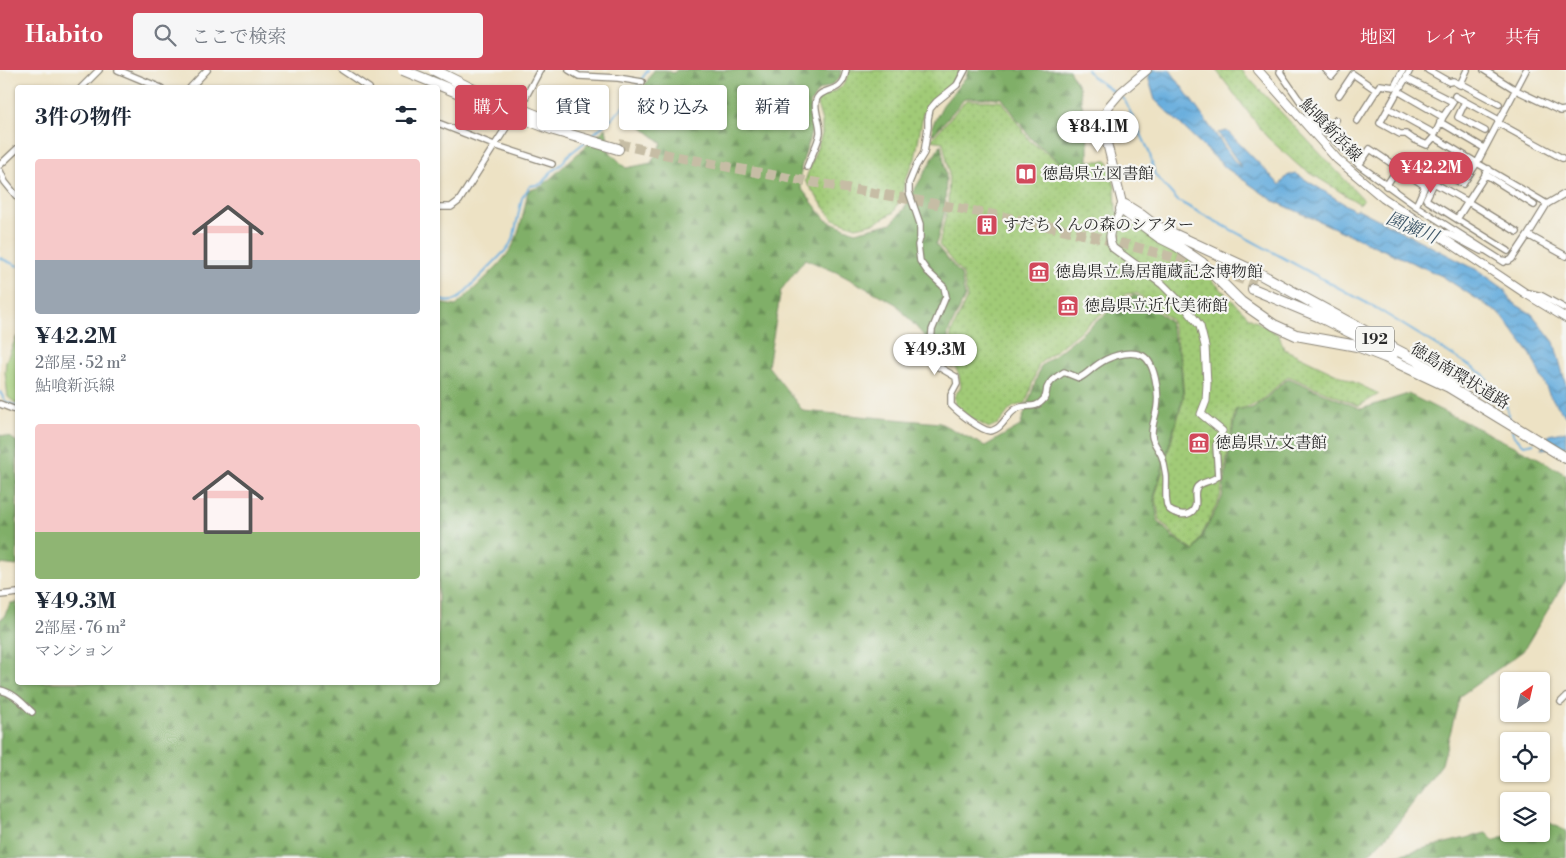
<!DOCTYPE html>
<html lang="ja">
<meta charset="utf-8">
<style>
:root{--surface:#fff;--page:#f6f6f7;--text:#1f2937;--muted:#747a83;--accent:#d1495b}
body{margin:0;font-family:"Libre Bodoni","Noto Serif JP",serif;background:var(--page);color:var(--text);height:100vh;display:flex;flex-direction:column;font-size:19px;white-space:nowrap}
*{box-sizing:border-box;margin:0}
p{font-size:16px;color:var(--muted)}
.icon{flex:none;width:28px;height:28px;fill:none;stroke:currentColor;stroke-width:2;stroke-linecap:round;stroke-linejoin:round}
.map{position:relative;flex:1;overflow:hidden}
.sheet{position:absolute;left:15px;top:15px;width:425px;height:600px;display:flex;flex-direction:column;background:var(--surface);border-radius:5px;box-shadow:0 1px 4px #0004}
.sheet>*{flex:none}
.hud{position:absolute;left:455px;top:15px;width:475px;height:45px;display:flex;gap:10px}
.needle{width:32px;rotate:34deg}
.fabs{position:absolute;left:1500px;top:602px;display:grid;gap:10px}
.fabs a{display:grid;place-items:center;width:50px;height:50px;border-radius:5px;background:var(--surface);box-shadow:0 1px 4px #0004;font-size:25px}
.price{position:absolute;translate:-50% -42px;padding:0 11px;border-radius:18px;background:#fff;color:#222;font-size:16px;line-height:32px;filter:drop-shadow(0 1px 2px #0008)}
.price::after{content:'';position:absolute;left:50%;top:30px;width:15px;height:11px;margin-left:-8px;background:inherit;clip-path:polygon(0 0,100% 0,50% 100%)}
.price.selected{background:var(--accent);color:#fff}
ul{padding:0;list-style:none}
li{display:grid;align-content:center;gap:10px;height:265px;padding:0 20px}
li span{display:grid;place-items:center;height:155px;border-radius:5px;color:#555}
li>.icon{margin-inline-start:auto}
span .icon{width:90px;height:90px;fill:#fffc;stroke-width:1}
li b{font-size:21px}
h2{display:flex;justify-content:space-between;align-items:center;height:60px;padding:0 20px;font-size:21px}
.tag{padding:0 18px;border-radius:5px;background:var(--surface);box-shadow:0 1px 4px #0004;font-size:18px;line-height:45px}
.tag.selected{background:var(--accent);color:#fff}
header{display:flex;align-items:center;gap:30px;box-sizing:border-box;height:70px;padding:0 25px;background:var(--accent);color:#fff}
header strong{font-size:24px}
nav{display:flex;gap:28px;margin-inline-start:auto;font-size:18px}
.search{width:350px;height:45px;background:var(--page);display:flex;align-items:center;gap:12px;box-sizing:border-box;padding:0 18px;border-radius:5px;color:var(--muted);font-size:19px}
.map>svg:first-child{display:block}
.grass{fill:url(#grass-dots);stroke:#667b51}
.forest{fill:url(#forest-firs);stroke:#566d4a}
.pitch{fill:#a1cb77;stroke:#667b51}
.water{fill:url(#water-waves);stroke:#496c84}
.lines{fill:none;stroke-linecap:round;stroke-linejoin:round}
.stream{stroke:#67addd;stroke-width:2}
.motorway-tunnel{stroke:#c6bda5;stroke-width:10;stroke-dasharray:10 5;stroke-linecap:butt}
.minor-casing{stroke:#8c8678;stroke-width:8}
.tertiary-casing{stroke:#8c8678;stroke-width:9}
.secondary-casing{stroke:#8c8678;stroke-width:10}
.motorway-casing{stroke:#8c8678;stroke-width:12}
.minor{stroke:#fff;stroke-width:5.5}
.tertiary{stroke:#fff;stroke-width:7}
.secondary{stroke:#fff;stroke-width:8}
.motorway{stroke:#fff;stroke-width:10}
.motorway-bridge-casing{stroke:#8c8678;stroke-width:12;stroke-linecap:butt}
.motorway-bridge{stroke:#fff;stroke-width:10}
.labels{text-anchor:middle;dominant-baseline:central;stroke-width:4.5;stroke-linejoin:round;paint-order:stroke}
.shield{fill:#f6f6f2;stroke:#686867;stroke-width:1}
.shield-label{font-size:15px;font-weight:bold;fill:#2b2b2b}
.street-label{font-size:16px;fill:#2b2b2b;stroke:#f6f6f2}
.poi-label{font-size:16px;fill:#2b2b2b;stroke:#f6f6f2;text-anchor:start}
.water-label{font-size:18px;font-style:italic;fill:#405869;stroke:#f6f6f2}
</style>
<header>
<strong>Habito</strong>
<div class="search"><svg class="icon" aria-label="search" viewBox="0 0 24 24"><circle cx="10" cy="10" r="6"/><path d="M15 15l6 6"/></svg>ここで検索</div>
<nav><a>地図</a><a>レイヤ</a><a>共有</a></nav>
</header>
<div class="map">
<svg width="1566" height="788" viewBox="0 0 1566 788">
<defs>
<pattern id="grass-dots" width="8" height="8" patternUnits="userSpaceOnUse" patternTransform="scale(1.25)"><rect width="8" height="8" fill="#a1cb77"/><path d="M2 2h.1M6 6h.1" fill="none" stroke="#8bae67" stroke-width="1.8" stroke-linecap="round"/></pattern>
<pattern id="forest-firs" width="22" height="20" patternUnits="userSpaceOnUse" patternTransform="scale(1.25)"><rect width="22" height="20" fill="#80af68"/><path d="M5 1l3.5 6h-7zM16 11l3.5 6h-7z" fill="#698f56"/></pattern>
<pattern id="water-waves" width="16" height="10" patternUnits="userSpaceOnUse" patternTransform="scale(1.25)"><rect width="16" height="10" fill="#67addd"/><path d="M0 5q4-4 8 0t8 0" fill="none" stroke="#558db3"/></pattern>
</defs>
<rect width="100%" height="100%" fill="#f6f6f2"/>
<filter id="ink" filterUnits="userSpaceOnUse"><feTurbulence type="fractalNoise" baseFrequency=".02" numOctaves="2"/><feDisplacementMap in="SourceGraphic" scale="10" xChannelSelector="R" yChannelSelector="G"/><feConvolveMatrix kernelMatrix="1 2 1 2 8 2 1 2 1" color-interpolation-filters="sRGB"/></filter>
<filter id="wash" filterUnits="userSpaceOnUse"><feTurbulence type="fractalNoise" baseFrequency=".0096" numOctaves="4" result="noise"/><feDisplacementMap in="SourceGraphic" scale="20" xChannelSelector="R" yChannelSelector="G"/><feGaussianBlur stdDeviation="1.12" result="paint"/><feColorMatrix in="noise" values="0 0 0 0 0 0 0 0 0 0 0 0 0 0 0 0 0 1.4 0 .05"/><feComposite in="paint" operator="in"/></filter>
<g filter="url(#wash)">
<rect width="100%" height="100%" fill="#ede2c4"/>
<path class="grass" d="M849,0H960L951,14L929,36L923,44L915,89L905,110L902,124L894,142L875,153L856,157L833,149L805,111L822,64V51L817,34L820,28C835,19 845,22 849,0Z
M1216,0H1241L1364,130L1360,134L1299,96L1267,67Z
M966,30L1002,31L1030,71L1074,103L1089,91H1108L1115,117L1116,141L1190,188L1249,247L1279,265L1284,279L1379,324L1359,336L1288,306L1263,329L1251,336L1235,340L1220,428L1194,481L1175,467L1160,450L1155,427L1184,327L1181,288L1171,250L1137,223L1126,224L1039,294L1025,335C1008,333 1007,347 997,355C996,355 989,357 989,358L974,350L955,336L954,327L961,317L959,305L950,286L951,263L967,228L963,205L939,175L948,135L949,102L943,72L931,70Z"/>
<path class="forest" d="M654,0H666L673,3L677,0H841L840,8L830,16L818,21L810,34L814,52L801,98V118L826,150L855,162L892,153L903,140L941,74L946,104L945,140L936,175L961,205L965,227L948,263V286L953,299L896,234L836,202L805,189L781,220L768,296L803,341L940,353L985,376L1020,356L1041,296L1126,228L1136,225L1169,251L1180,288L1183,327L1154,427L1158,451L1173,467L1194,482L1222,428L1236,340L1252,338L1265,329L1288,308L1361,339L1408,324L1540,389L1566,405V510L1523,581L1460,626L1442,694L1391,762L1364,788H0V549L3,548L11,533L17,532L18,612H438V233L456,236C473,219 500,197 512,177C521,161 524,139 528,121L542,116L606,58L610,82L626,98L651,93L662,73L638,54L625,46Z
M968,0H1069L1079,17L1088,71V91L1073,102L1031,69L1002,28H965L933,65L932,56L943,35L966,7Z
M0,365L10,367L17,372V496L0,494Z
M1541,752H1548L1566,761V788H1385L1486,763L1494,771L1510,764H1541Z"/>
<path class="pitch" d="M17,266L18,334H17L8,327L5,302L6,291Z"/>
<path class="water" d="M1146,0H1170L1235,92L1242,98L1218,63L1227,61L1280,115L1287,106L1295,103L1354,140L1358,139L1479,201L1503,218L1513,233L1532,244L1554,272L1566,315V347L1550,326L1531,285L1501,245L1442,206L1274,131L1226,98L1155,30Z
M1566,361V377L1541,379L1549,365Z"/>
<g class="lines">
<path class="stream" d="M1087,0L1093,7L1117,24
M641,10L648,0
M1121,27L1124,29L1149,81L1155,105L1178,131L1376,238L1483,304L1506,335L1510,350
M590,67C608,51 628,37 638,15
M0,188L18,196
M438,229C446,232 451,233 459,228L505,181L513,170L522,128L530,116L541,114L551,102L563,93L566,87L585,72
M0,322L6,332L18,337
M1512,360L1514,366L1524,375L1534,373"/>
</g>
</g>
<g filter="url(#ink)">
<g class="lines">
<path class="motorway-tunnel" d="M619,74C830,123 1050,140 1255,214"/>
<g class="minor-casing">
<path id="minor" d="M118,0L161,18
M342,0L369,18
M569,0L579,6L618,8L642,12
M965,0L957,15L936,32L930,39L928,49V57L924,83L916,96L909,113V122L920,154V168L918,175L920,191L927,201L944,217L946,226L932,260L930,288L937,296L956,307L957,314L951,325V335C958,342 980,360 990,361C993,361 998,358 1000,356C1006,350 1009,343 1016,339C1027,333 1034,341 1044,329C1047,325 1046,322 1047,318C1050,310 1058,306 1064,302L1079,308C1086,305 1091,299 1097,295C1108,287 1127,280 1141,285C1155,290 1159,323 1157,337C1156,346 1151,357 1152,366C1153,374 1160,380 1162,387C1164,392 1165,400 1166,405C1167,413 1164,434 1169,439C1171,442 1176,443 1179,444C1183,445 1186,445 1190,443C1200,437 1193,427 1196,419C1199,411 1211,413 1218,406L1216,376L1222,361
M1281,0L1280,2L1300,31
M1326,0L1332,6L1337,0
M1428,0L1449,12L1453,11L1460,15L1467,0
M1484,0L1516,20L1560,41L1566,40
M1526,0L1477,93L1547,134
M1460,13L1499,34
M81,18L99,0
M190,18L207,0
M1398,21L1406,8
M1339,25L1353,4L1376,20
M1455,26L1499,50
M1299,29L1328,64L1359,95L1416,136L1504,192
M1465,32L1458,47L1485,61
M1388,38L1435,64L1443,47
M1307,44L1318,64
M1357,51L1380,15L1394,17L1403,0
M1440,52L1484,78
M438,53L494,75L552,94
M1498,53L1562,88
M1328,64L1336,50
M0,95L18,78
M1359,95L1370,79L1425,116L1433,97L1463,114L1477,93L1434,67L1427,75L1413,69L1406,64H1400L1380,53L1398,21L1443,47L1453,32L1406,8L1410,0
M807,97C811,86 818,74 820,63C821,53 812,36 817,28C823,16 842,26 846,0
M0,101L5,112L18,128
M1485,104L1534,135
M1386,116L1398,98
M1416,136L1425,116
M438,137H451L459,131L525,28L540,0
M1457,149L1489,99
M1435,162L1447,163L1481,181
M1528,165L1547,134L1566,123
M1508,181L1428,131L1426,129L1434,113L1468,132L1517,162
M1501,190L1509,191L1512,189L1528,165L1566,186
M1529,223L1542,226L1566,239
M0,334L18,341
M0,525L18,523
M0,620C14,623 22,633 32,642
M1561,632L1566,627"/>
</g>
<g class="tertiary-casing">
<path id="tertiary" d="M1121,139C1117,153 1104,162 1113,178L1162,214L1186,238L1200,256L1205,276L1207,314L1206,331L1201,344L1222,361"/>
</g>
<g class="secondary-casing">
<path id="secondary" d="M1258,0L1337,89L1383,128L1525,223L1566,248
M1121,139L1122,133L1104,61L1103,49L1109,36L1121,22L1147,0"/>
</g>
<g class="motorway-casing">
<path id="motorway" d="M554,60L618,79
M1125,135L1141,145L1154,155L1260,204L1392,276
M1121,139L1159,167L1177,176L1202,193L1241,232L1274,255L1296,265L1357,276L1385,287L1449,317
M1253,219L1320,247L1393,284
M1387,275L1416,290L1455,314
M1444,314L1566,388"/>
</g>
<use href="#minor" class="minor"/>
<use href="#tertiary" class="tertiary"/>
<use href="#secondary" class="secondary"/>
<use href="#motorway" class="motorway"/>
<g class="motorway-bridge-casing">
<path id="motorway-bridge" d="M403,0L493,37L554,60
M434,0L478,22L545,49"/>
</g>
<use href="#motorway-bridge" class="motorway-bridge"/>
</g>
</g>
<defs>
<g id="library-square" transform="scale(1.125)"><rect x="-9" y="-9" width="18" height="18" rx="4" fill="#d1495b" stroke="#f6f6f2"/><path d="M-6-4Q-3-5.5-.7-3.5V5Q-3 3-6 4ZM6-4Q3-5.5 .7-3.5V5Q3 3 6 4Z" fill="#fff"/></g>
<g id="building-square" transform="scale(1.125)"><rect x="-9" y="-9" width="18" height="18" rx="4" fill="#d1495b" stroke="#f6f6f2"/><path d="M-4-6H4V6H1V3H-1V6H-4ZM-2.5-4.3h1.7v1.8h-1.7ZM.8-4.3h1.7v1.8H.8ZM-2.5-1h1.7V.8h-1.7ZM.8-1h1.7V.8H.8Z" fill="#fff"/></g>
<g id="museum-square" transform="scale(1.125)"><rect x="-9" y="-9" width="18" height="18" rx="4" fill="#d1495b" stroke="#f6f6f2"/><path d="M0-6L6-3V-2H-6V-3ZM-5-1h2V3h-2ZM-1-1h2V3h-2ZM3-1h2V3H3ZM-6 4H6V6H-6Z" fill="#fff"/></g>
</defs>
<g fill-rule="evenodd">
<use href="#library-square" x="1026" y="104"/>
<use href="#building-square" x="987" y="155"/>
<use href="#museum-square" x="1039" y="202"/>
<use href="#museum-square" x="1068" y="236"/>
<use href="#museum-square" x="1199" y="373"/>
</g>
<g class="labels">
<rect class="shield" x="1356" y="256.5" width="38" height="25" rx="4"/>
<g class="shield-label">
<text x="1375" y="269">192</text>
</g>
<g class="street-label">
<text transform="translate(1331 60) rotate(46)">鮎喰新浜線</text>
<text transform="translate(1460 306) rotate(31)">徳島南環状道路</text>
</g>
<g class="poi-label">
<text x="1042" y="104">徳島県立図書館</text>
<text x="1003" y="155">すだちくんの森のシアター</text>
<text x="1055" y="202">徳島県立鳥居龍蔵記念博物館</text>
<text x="1084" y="236">徳島県立近代美術館</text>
<text x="1215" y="373">徳島県立文書館</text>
</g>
<g class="water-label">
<text transform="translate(1412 158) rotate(23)">園瀬川</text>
</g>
</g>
</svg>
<div class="fabs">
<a><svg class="needle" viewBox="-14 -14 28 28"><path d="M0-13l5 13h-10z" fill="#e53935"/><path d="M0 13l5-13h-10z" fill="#747a83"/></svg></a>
<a><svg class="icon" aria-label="locate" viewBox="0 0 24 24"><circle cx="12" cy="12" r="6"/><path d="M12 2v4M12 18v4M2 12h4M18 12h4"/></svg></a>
<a><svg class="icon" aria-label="layers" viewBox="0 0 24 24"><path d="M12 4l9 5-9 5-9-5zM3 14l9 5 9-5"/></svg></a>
</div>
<b class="price" style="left:1098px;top:83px">¥84.1M</b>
<b class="price selected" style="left:1431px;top:124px">¥42.2M</b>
<b class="price" style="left:935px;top:306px">¥49.3M</b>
<div class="hud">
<a class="tag selected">購入</a>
<a class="tag">賃貸</a>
<a class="tag">絞り込み</a>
<a class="tag">新着</a>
</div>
<section class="sheet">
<h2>3件の物件<svg class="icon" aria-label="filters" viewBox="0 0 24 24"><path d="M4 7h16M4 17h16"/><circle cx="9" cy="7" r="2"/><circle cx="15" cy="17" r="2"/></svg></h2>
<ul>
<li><span style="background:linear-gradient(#f6c9c9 65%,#9aa5b1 0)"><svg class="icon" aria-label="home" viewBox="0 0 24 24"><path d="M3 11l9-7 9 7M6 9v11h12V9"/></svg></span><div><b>¥42.2M</b><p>2部屋 · 52 m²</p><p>鮎喰新浜線</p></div></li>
<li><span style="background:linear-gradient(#f6c9c9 70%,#8fb573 0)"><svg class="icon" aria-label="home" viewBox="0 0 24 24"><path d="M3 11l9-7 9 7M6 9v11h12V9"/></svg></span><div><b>¥49.3M</b><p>2部屋 · 76 m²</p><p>マンション</p></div></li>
</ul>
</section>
</div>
